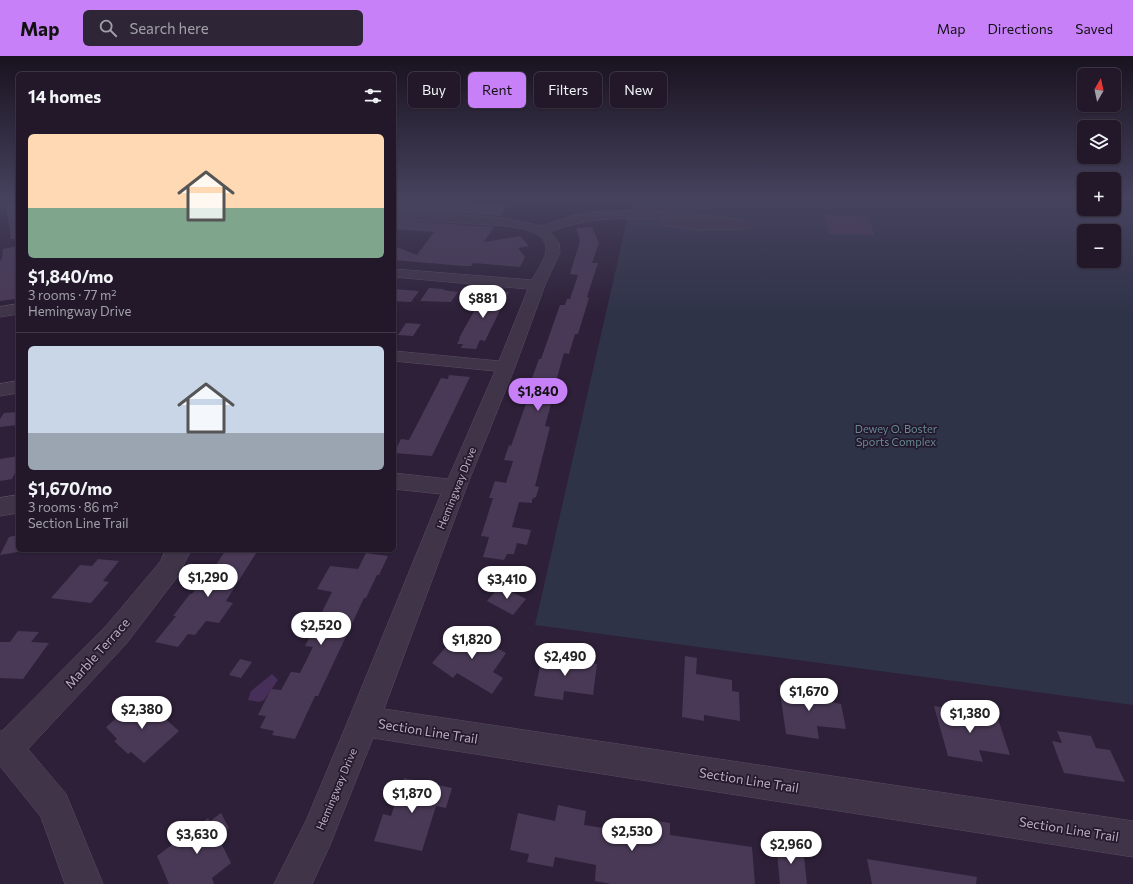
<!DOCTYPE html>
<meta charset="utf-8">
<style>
:root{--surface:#22182a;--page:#2e2536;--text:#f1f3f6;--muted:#a2a0a8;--line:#3f3747;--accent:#c880f8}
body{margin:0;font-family:Commissioner,sans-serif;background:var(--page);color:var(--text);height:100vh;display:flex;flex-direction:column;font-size:15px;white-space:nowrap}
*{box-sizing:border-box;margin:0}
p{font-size:13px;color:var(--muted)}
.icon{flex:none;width:22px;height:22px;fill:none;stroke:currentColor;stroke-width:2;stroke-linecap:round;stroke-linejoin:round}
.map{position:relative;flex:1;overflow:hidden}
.side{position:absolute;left:16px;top:16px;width:380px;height:480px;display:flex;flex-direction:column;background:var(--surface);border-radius:6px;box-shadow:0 1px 3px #0004,0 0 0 1px var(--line)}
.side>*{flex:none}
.hud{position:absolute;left:408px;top:16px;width:380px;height:36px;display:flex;gap:8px}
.needle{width:26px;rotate:9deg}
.controls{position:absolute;left:1077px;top:12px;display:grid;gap:8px}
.controls a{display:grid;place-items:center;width:44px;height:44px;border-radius:6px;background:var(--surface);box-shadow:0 1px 3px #0004,0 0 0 1px var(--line);font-size:20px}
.price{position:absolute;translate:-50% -34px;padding:0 9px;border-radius:14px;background:#fff;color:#222;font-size:13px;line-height:26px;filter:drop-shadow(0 1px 2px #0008)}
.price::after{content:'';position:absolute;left:50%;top:24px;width:12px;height:9px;margin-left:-6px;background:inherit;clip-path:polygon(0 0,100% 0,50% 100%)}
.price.active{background:var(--accent);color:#111}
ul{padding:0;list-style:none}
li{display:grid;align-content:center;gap:8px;height:212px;padding:0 12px}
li+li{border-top:1px solid var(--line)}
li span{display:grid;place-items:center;height:124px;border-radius:6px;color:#555}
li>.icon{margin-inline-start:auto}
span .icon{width:72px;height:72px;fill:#fffc;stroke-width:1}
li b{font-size:17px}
h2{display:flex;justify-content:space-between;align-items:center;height:48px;padding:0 12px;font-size:17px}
.chip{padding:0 14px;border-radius:6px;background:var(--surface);box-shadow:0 1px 3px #0004,0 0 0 1px var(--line);font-size:14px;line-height:36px}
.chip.active{background:var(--accent);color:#111}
header{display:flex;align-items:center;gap:24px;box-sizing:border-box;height:56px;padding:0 20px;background:var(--accent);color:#111}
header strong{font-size:19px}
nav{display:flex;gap:22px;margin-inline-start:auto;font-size:14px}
.search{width:280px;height:36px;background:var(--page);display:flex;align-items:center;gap:10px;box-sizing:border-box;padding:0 14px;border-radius:6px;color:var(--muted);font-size:15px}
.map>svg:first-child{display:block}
.green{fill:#2f3348;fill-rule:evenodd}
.water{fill:#462f59}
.building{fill:#493956}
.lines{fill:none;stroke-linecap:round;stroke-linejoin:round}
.minor-casing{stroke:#5a4e63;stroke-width:1}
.minor{fill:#3f3448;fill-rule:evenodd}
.labels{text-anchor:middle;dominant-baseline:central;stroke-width:3.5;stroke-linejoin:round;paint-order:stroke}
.park-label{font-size:11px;fill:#668b95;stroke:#24192d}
.street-label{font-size:11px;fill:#bcaec5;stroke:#24192d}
.near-street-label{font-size:13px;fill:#bcaec5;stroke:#24192d}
</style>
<header>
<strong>Map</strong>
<div class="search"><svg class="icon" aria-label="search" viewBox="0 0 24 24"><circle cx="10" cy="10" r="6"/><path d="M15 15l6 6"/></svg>Search here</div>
<nav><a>Map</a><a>Directions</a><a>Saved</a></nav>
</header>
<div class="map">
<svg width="1133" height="828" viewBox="0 0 1133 828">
<rect width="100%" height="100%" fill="#2d2038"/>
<path class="green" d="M632,142H1084V153H1114V142H1133V649L535,569ZM1084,175H1114V205H1084Z"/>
<path class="water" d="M272,618L278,624L264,644L259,646L248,644L251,635Z"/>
<path class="building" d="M394,142L444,144L507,149L501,160L394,154Z
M18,147V183H11L6,149Z
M823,158L867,161L875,179L829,178Z
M394,164L494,171L484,186L520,180L529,190L518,192L525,201L520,211L473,207L471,210H463L394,204V190L417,199L434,176L394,173Z
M592,171L599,187L592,207H598L587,241L589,242L578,278H575L569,298L564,297L554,332L555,333L545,370L550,371L535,430L539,431L536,441L532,443V447L519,446L512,471L531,474L527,489L517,487L514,498H507L504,504L483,501L488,485L489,481L481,480L493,442H489L495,425L506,427L513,405L504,404L509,389L511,390L534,325H531L539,303H541L560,249H565L567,243H570L578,219L570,218L580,185L576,172Z
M18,190V238L15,243L0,245V205L2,202L3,193Z
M429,232L444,233L443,234L458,236L451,246L420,245Z
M394,233L419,235L411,246L394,245Z
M486,234L509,236L485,285L480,284L476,293L461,292L463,288H457L460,282H459Z
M406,267L421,268L413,280L398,279Z
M449,319L470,321L432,400L394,397L401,383L409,384L441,322L448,323Z
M18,356V369L0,371V363L4,357Z
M18,400V411L12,423L0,425V403Z
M18,479V496L0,499L9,481Z
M226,494H258L226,545L233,547L219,567L206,565L195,579L188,578L178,591L155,586L176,560H173L190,538H192L209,513H213Z
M366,497L388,500L379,519H377L366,542H364L318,640H315L295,683L272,679L274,675L260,672L266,660L258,659L271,633L281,634L291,616L300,617L313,591L305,590L332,536L317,533L330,510L358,513Z
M98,503L119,505L103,525L109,526L91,547L51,542L80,509L92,510Z
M500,530L526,543L513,559L487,545Z
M462,572L506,597L493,616L503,622L492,638L457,617L453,622L432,607Z
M18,575L39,576L31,586L49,587L23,623L0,622V586H10Z
M543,596L571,601V602L587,604V606L597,608L593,639L564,635L563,644L534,640Z
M685,600L697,602L696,618L732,624V635L739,636L740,665L704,659V665L682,661Z
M240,603L252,606L241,622L229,619Z
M779,629L829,636L831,646L841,648L846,673L817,670L819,683L786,678Z
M141,641L179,675L144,707L131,696L128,698L114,685L117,683L106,671Z
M934,650L997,660L1010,699L979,694L983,706L948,700Z
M1057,675L1091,680L1096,692L1110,694L1125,726L1064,717L1052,685L1062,687Z
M404,722L452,732L446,752L436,750L422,795L374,785L383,758L391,760Z
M558,749L586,755L584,769L635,777L636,762L670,767V779L752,791L755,828H611L595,825L596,809L555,801L553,811L527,806L529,798L510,794L518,757L555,765Z
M221,757L229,772L218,781L231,807L212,822L214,828H169L157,800L208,762L210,765Z
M776,787L803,791L807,828H780Z
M867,803L977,821L976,828H872Z"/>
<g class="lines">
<g class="minor-casing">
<path id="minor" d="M638,154L708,159L749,166L751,169L749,172L744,173L696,174L663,169L662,166L663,163C624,161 587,161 550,176L559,187L560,196L545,229L515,311L468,427L384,653L1133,765V801L373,682L330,789L312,828H274L306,765L350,660L441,438L394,433V417L448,423L495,315L394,305V295L499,305L528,233L394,221V213L532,224C536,216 545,204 546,195C548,175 521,173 507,170L394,163V155L507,162L541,170L569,161L590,156Z
M18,248V258L0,261V251Z
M18,325V337L0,340V328Z
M18,439V457L0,460V442Z
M166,494H191L178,520L126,588L28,693L66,738L103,828H65L41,761L0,710V675H2L106,570L160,506Z"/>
</g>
<use href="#minor" class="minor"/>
</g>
<linearGradient id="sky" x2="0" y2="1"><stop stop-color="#19121f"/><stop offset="0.55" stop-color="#46425e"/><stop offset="1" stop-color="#46425e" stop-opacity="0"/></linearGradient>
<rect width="1133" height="258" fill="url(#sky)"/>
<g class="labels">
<g class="park-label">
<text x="896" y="372">Dewey O. Boster<tspan x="896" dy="13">Sports Complex</tspan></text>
</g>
<g class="street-label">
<text transform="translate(456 432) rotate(-68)">Hemingway Drive</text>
<text transform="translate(336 733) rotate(-67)">Hemingway Drive</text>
</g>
<g class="near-street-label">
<text transform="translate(97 597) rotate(-48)">Marble Terrace</text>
<text transform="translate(428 675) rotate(9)">Section Line Trail</text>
<text transform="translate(749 724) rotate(9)">Section Line Trail</text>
<text transform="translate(1069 773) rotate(9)">Section Line Trail</text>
</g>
</g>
</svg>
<div class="controls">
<a><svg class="needle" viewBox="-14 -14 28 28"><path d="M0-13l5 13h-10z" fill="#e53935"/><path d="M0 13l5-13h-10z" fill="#a2a0a8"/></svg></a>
<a><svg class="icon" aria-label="layers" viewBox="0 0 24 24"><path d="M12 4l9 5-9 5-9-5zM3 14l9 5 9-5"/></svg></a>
<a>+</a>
<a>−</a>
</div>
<b class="price" style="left:483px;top:263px">$881</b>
<b class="price active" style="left:538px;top:356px">$1,840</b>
<b class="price" style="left:208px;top:542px">$1,290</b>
<b class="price" style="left:507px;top:544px">$3,410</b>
<b class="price" style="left:321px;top:590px">$2,520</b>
<b class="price" style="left:472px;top:604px">$1,820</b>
<b class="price" style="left:565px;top:621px">$2,490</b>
<b class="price" style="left:809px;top:656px">$1,670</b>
<b class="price" style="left:142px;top:674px">$2,380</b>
<b class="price" style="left:970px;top:678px">$1,380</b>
<b class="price" style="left:412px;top:758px">$1,870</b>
<b class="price" style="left:632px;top:796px">$2,530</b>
<b class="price" style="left:197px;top:799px">$3,630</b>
<b class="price" style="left:791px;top:809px">$2,960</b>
<div class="hud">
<a class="chip">Buy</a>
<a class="chip active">Rent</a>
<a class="chip">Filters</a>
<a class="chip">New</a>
</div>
<section class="side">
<h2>14 homes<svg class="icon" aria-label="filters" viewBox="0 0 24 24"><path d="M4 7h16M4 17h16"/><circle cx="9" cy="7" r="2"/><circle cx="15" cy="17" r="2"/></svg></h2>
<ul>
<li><span style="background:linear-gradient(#ffd9b3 60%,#7fa58c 0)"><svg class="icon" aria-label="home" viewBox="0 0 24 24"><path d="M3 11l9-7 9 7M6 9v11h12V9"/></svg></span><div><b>$1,840/mo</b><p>3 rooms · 77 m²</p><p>Hemingway Drive</p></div></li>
<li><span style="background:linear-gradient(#c9d6e8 70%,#9aa5b1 0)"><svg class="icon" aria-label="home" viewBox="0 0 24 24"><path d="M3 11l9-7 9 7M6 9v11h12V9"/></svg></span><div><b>$1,670/mo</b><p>3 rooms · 86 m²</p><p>Section Line Trail</p></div></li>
</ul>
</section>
</div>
